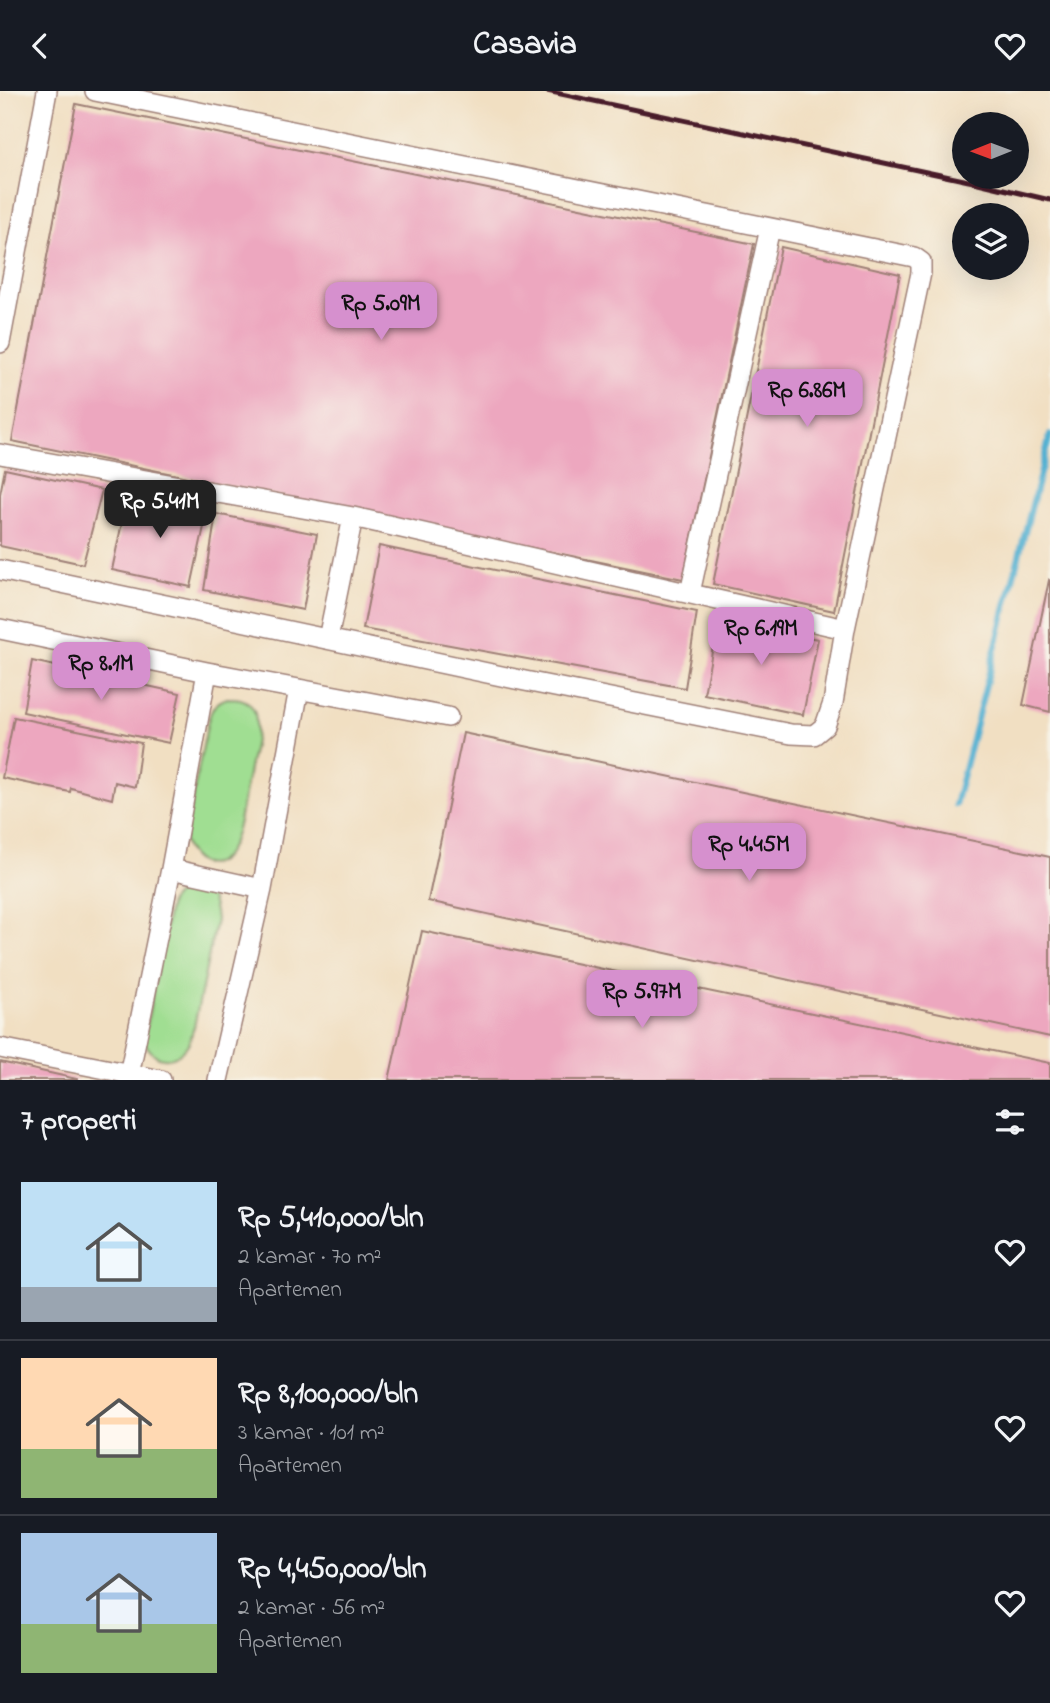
<!DOCTYPE html>
<html lang="id">
<meta charset="utf-8">
<style>
:root{--surface:#171b24;--page:#242831;--text:#f1f3f6;--muted:#9ea1a6;--line:#363941;--accent:#d690ce}
body{margin:0;font-family:"Indie Flower",sans-serif;background:var(--page);color:var(--text);height:100vh;display:flex;flex-direction:column;font-size:26px;white-space:nowrap}
*{box-sizing:border-box;margin:0}
p{font-size:23px;color:var(--muted)}
.icon{flex:none;width:38px;height:38px;fill:none;stroke:currentColor;stroke-width:2;stroke-linecap:round;stroke-linejoin:round}
.map{position:relative;height:989px;overflow:hidden}
.details{display:flex;flex-direction:column;background:var(--surface);flex:1}
.details>*{flex:none}
.needle{width:46px;rotate:269deg}
.buttons{position:absolute;left:952px;top:21px;display:grid;gap:14px}
.buttons a{display:grid;place-items:center;width:77px;height:77px;border-radius:50%;background:var(--surface);box-shadow:0 7px 28px #0002;font-size:35px}
.price{position:absolute;translate:-50% -60px;padding:0 16px;border-radius:14px;background:var(--accent);color:#111;font-size:23px;line-height:46px;filter:drop-shadow(0 2px 4px #0008)}
.price::after{content:'';position:absolute;left:50%;top:42px;width:21px;height:16px;margin-left:-10px;background:inherit;clip-path:polygon(0 0,100% 0,50% 100%)}
.price.on{background:#222;color:#fff}
ul{padding:0;list-style:none}
li{display:flex;align-items:center;gap:21px;height:175px;padding:0 21px}
li+li{border-top:2px solid var(--line)}
li span{display:grid;place-items:center;flex:none;width:196px;height:140px;border-radius:0px;color:#555}
li>.icon{margin-inline-start:auto}
span .icon{width:84px;height:84px;fill:#fffc;stroke-width:1}
li b{font-size:30px}
h2{display:flex;justify-content:space-between;align-items:center;height:84px;padding:0 21px;font-size:30px}
header{display:flex;justify-content:space-between;align-items:center;height:91px;padding:0 21px;background:var(--surface);font-size:32px;font-weight:700}
.map>svg:first-child{display:block}
.green{fill:#a0de92;stroke:#757e5e;stroke-width:2}
.lines{fill:none;stroke-linecap:round;stroke-linejoin:round}
.stream{stroke:#52b0d1;stroke-width:6}
.building{fill:#eda7bf}
.minor-casing{stroke:#9e7f76;stroke-width:22}
.minor{stroke:#fff;stroke-width:19}
.rail{stroke:#4a1f2b;stroke-width:5}
</style>
<header><svg class="icon" aria-label="back" viewBox="0 0 24 24"><path d="M15 5l-7 7 7 7"/></svg>Casavia<svg class="icon" aria-label="heart" viewBox="0 0 24 24"><path d="M12 20l-8-8c-3-5 5-10 8-4 3-6 11-1 8 4z"/></svg></header>
<div class="map">
<svg width="1050" height="989" viewBox="0 0 1050 989">
<rect width="100%" height="100%" fill="#f7f3e8"/>
<filter id="ink" filterUnits="userSpaceOnUse"><feTurbulence type="fractalNoise" baseFrequency=".0143" numOctaves="2"/><feDisplacementMap in="SourceGraphic" scale="14" xChannelSelector="R" yChannelSelector="G"/><feConvolveMatrix kernelMatrix="1 2 1 2 8 2 1 2 1" color-interpolation-filters="sRGB"/></filter>
<filter id="wash" filterUnits="userSpaceOnUse"><feTurbulence type="fractalNoise" baseFrequency=".00686" numOctaves="4" result="noise"/><feDisplacementMap in="SourceGraphic" scale="28" xChannelSelector="R" yChannelSelector="G"/><feGaussianBlur stdDeviation="1.57" result="paint"/><feColorMatrix in="noise" values="0 0 0 0 0 0 0 0 0 0 0 0 0 0 0 0 0 1.4 0 .05"/><feComposite in="paint" operator="in"/></filter>
<g filter="url(#wash)">
<rect width="100%" height="100%" fill="#f1dfc2"/>
<path class="green" d="M227,607C235,607 246,607 251,615C257,621 256,633 256,641C255,655 250,670 248,684C243,704 239,747 227,762C212,784 190,772 184,750L208,630C212,617 214,612 227,607Z
M187,798C211,797 214,808 216,829L194,936C192,941 191,948 188,953C175,974 151,971 144,948L170,811L176,804Z"/>
<g class="lines">
<path class="stream" d="M955,714L1050,344"/>
</g>
<g id="blocks">
<path class="building" d="M76,13L754,153L683,488L12,350Z
M781,156L900,183L834,520L713,493Z
M5,378L102,399L83,473L0,455V403Z
M128,403L208,417L191,496L112,479Z
M216,423L317,443L303,519L204,499Z
M379,455L697,521L685,597L363,538Z
M1049,489L1050,490V621L1023,614Z
M718,529L818,548L803,624L704,603Z
M32,570L180,602L169,652L23,621Z
M14,626L141,652L135,696L115,691L112,708L71,697L70,701L2,687Z
M463,642L1050,766V946L428,810Z
M422,840L1050,972V989H389Z
M0,971L77,988V989H0Z"/>
</g>
</g>
<g filter="url(#ink)">
<use href="#blocks" fill-opacity="0" stroke="#9e7f76" stroke-width="2"/>
<g class="lines">
<g class="minor-casing">
<path id="minor" d="M0,252L47,0
M0,363L353,426L845,538
M0,479L525,590L791,643L814,644L825,635L833,612L845,538L921,182V171L914,166L95,0
M690,502L770,137
M0,538L207,581L448,626
M328,548L353,426
M171,778L262,798
M0,957L161,989
M128,989L171,778L207,581
M218,989L262,798L299,598"/>
</g>
<use href="#minor" class="minor"/>
<path class="rail" d="M547,0L978,92L1050,109"/>
</g>
</g>
</svg>
<div class="buttons">
<a><svg class="needle" viewBox="-14 -14 28 28"><path d="M0-13l5 13h-10z" fill="#e53935"/><path d="M0 13l5-13h-10z" fill="#9ea1a6"/></svg></a>
<a><svg class="icon" aria-label="layers" viewBox="0 0 24 24"><path d="M12 4l9 5-9 5-9-5zM3 14l9 5 9-5"/></svg></a>
</div>
<b class="price" style="left:381px;top:251px">Rp 5.09M</b>
<b class="price" style="left:807px;top:338px">Rp 6.86M</b>
<b class="price on" style="left:160px;top:449px">Rp 5.41M</b>
<b class="price" style="left:761px;top:576px">Rp 6.19M</b>
<b class="price" style="left:101px;top:611px">Rp 8.1M</b>
<b class="price" style="left:749px;top:792px">Rp 4.45M</b>
<b class="price" style="left:642px;top:939px">Rp 5.97M</b>
</div>
<section class="details">
<h2>7 properti<svg class="icon" aria-label="filters" viewBox="0 0 24 24"><path d="M4 7h16M4 17h16"/><circle cx="9" cy="7" r="2"/><circle cx="15" cy="17" r="2"/></svg></h2>
<ul>
<li><span style="background:linear-gradient(#bfe0f5 75%,#9aa5b1 0)"><svg class="icon" aria-label="home" viewBox="0 0 24 24"><path d="M3 11l9-7 9 7M6 9v11h12V9"/></svg></span><div><b>Rp 5,410,000/bln</b><p>2 kamar · 70 m²</p><p>Apartemen</p></div><svg class="icon" aria-label="heart" viewBox="0 0 24 24"><path d="M12 20l-8-8c-3-5 5-10 8-4 3-6 11-1 8 4z"/></svg></li>
<li><span style="background:linear-gradient(#ffd9b3 65%,#8fb573 0)"><svg class="icon" aria-label="home" viewBox="0 0 24 24"><path d="M3 11l9-7 9 7M6 9v11h12V9"/></svg></span><div><b>Rp 8,100,000/bln</b><p>3 kamar · 101 m²</p><p>Apartemen</p></div><svg class="icon" aria-label="heart" viewBox="0 0 24 24"><path d="M12 20l-8-8c-3-5 5-10 8-4 3-6 11-1 8 4z"/></svg></li>
<li><span style="background:linear-gradient(#a9c7e8 65%,#8fb573 0)"><svg class="icon" aria-label="home" viewBox="0 0 24 24"><path d="M3 11l9-7 9 7M6 9v11h12V9"/></svg></span><div><b>Rp 4,450,000/bln</b><p>2 kamar · 56 m²</p><p>Apartemen</p></div><svg class="icon" aria-label="heart" viewBox="0 0 24 24"><path d="M12 20l-8-8c-3-5 5-10 8-4 3-6 11-1 8 4z"/></svg></li>
</ul>
</section>
